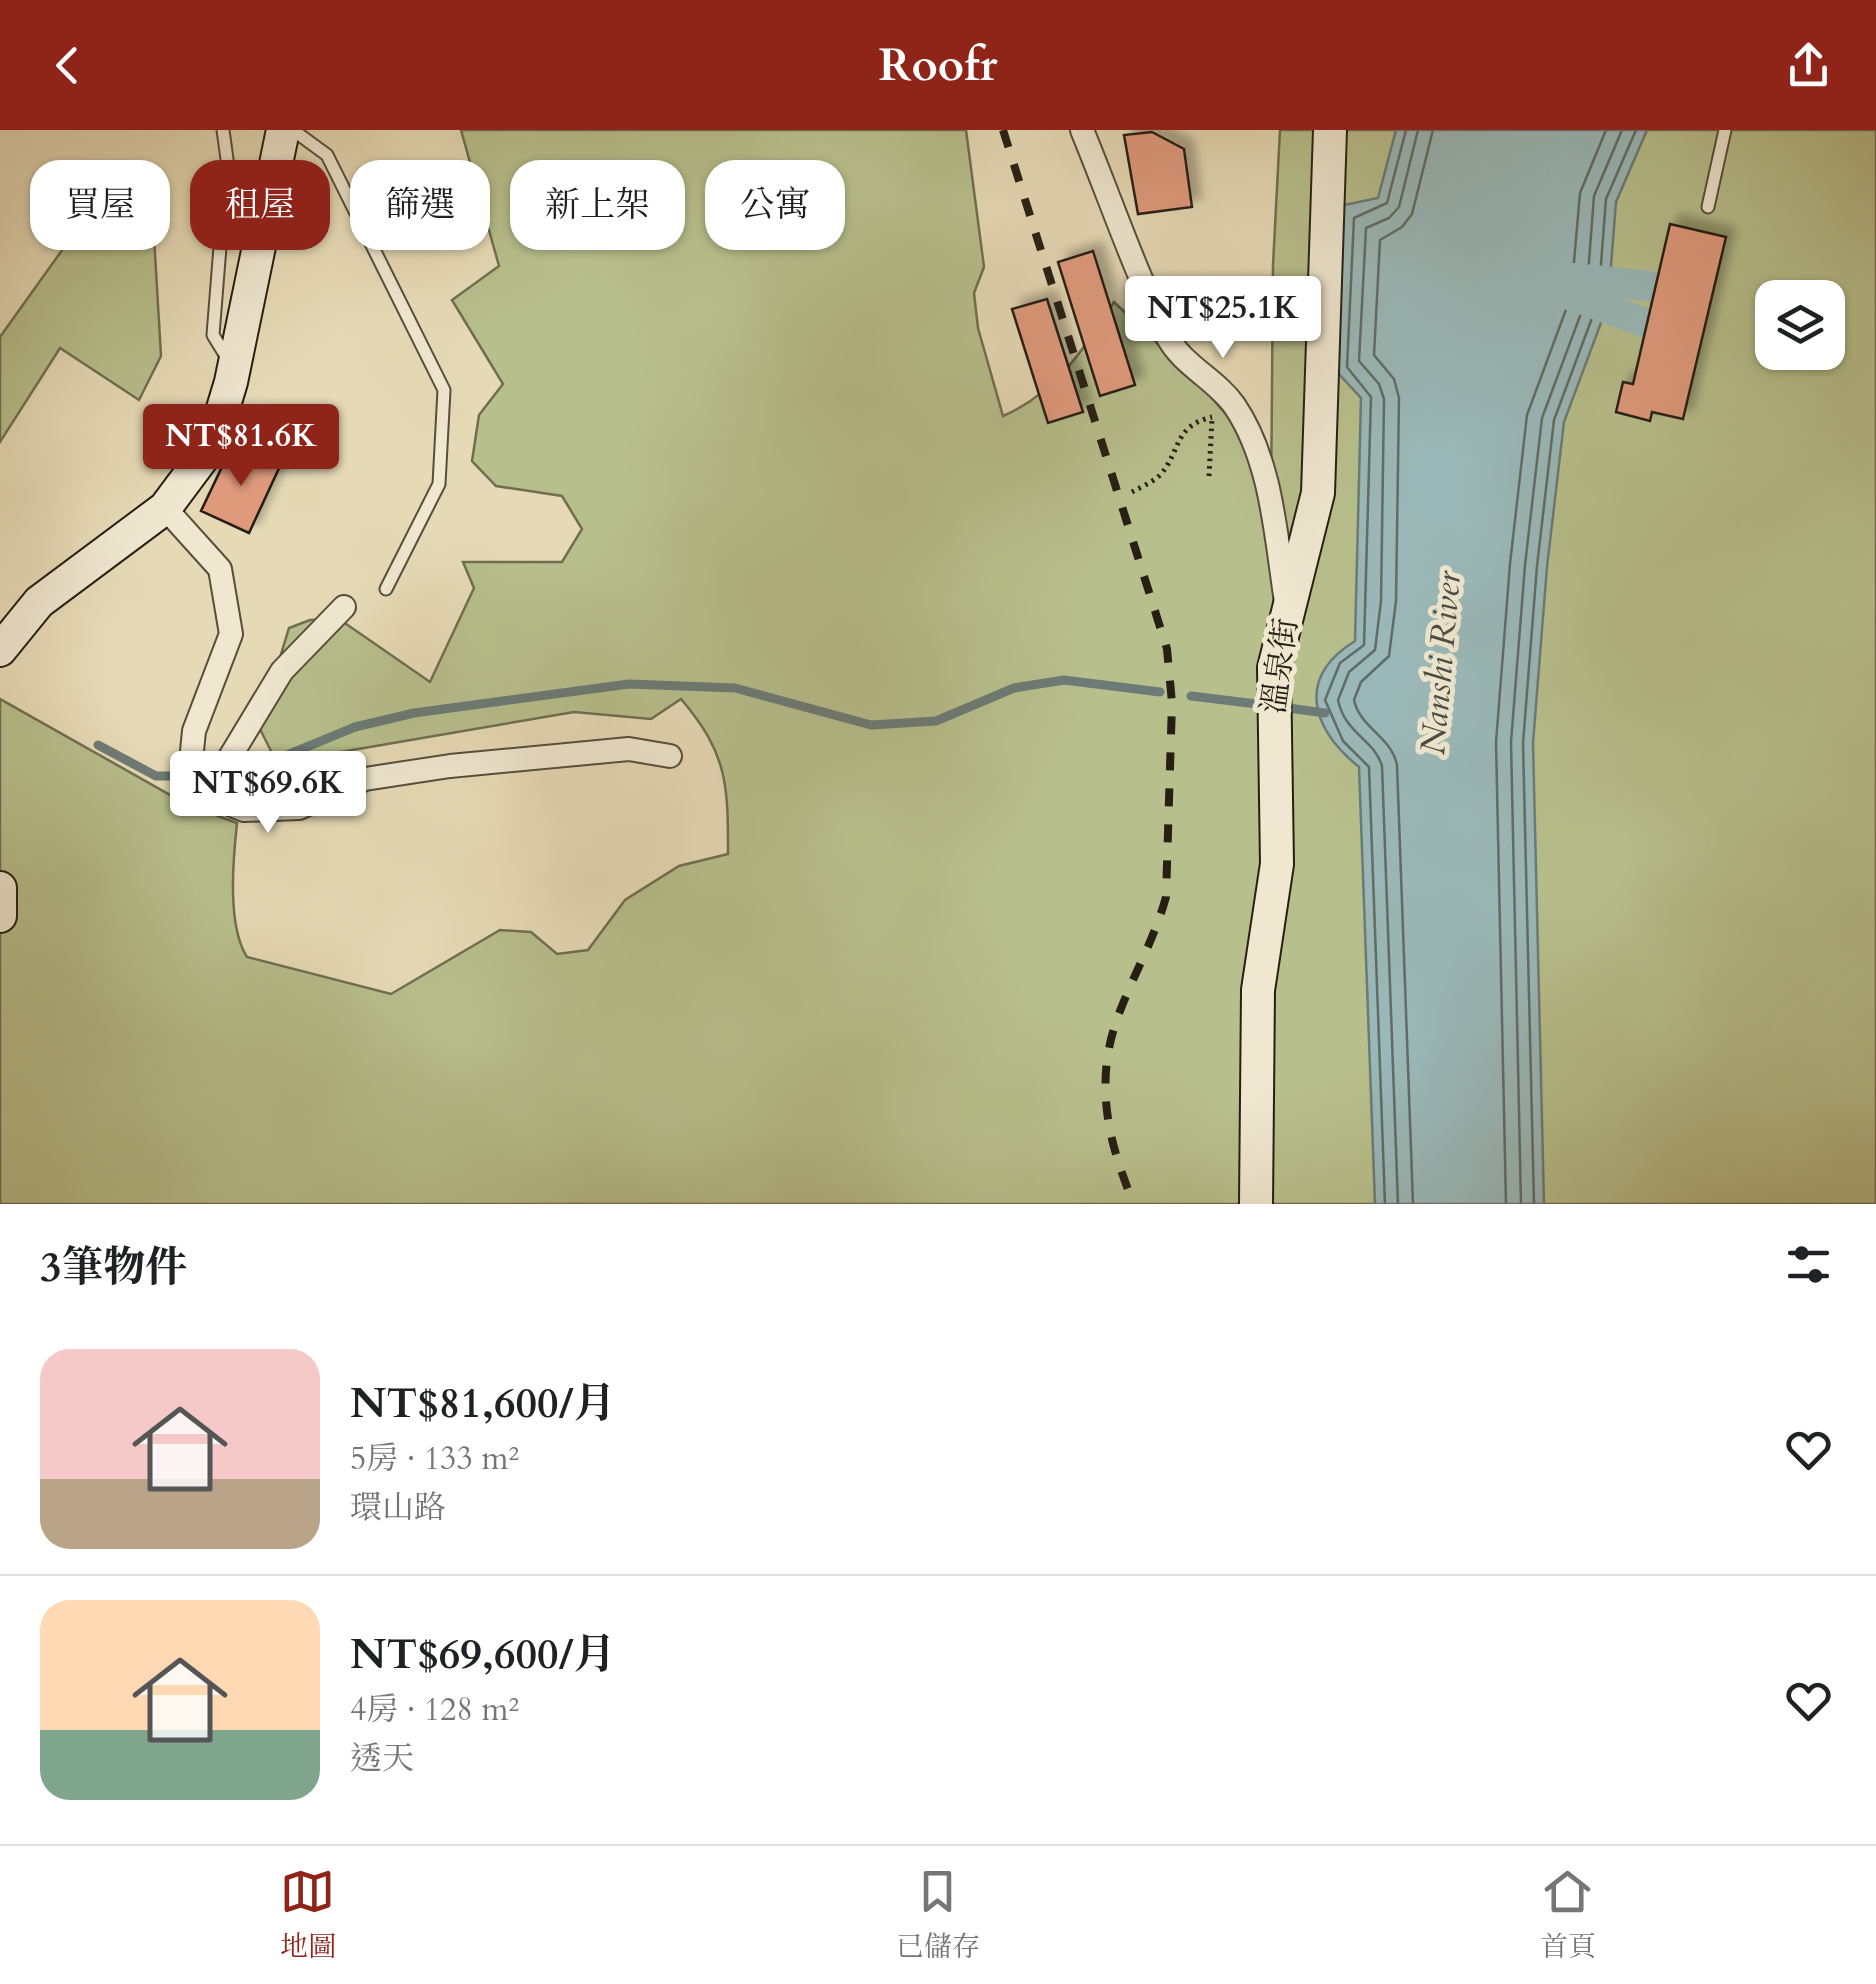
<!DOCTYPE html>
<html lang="zh-TW">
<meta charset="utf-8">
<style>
:root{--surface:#fff;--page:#f2f2f2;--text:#202124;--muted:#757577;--line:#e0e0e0;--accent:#8f2418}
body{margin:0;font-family:Cardo,"Noto Serif TC",serif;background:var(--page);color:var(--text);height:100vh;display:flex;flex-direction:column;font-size:38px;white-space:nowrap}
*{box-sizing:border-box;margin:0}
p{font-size:32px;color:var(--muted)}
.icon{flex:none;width:55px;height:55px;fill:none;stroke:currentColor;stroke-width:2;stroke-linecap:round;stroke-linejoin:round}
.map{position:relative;height:1074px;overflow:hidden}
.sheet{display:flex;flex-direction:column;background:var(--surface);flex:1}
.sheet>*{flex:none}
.hud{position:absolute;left:30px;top:30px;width:1000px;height:90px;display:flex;gap:20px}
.fabs{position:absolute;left:1755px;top:150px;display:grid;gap:20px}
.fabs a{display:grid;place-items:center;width:90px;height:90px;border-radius:20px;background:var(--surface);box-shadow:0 2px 8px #0004;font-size:50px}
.price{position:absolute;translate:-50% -85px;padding:0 22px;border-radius:10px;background:#fff;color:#222;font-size:32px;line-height:65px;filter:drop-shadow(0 2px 5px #0008)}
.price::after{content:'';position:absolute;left:50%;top:60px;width:30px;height:22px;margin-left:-15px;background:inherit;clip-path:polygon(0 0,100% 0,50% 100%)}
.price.selected{background:var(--accent);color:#fff}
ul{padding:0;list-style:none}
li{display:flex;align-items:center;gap:30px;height:250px;padding:0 40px}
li+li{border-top:2px solid var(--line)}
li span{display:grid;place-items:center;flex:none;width:280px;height:200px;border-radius:30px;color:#555}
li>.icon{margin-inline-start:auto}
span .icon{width:120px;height:120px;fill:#fffc;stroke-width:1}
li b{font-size:42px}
h2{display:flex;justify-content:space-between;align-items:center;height:120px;padding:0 40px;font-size:42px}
.tag{padding:0 35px;border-radius:30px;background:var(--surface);box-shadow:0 2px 8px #0004;font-size:35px;line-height:90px}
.tag.selected{background:var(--accent);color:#fff}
header{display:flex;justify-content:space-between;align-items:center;height:130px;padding:0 40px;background:var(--accent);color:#fff;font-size:45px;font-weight:700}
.tabs{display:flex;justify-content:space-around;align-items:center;height:140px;border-top:2px solid var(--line);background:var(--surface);font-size:28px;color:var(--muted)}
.tabs a{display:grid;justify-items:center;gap:5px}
.tabs .selected{color:var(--accent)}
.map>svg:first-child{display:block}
.green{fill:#b7bf8c;stroke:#6f6f50;stroke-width:2.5;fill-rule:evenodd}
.water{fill:#9ab8b8;stroke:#6c7b76;stroke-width:2.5}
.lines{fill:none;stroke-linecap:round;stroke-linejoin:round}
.shore{stroke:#606c66;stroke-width:2.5}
.stream{stroke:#6c7b76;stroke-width:9}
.canal{stroke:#9ab8b8;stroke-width:30}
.building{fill:#df9a7c;stroke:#271f14;stroke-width:2.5;filter:url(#shadow)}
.lane-casing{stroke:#574e3c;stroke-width:15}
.street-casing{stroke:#574e3c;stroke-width:26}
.secondary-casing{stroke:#271f14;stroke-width:36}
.path{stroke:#271f14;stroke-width:5;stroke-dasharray:2.5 5;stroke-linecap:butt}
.lane{stroke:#efe7d0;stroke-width:11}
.street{stroke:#efe7d0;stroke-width:22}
.secondary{stroke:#efe7d0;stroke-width:32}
.rail{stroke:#271f14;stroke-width:8;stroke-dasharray:18 18;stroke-linecap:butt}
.labels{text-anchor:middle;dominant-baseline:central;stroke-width:10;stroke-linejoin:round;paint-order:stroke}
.street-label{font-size:32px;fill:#271f14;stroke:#efe7d0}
.water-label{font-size:35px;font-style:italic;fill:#4a4d45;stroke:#efe7d0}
</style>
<header><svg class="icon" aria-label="back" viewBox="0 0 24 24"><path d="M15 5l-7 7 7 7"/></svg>Roofr<svg class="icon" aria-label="share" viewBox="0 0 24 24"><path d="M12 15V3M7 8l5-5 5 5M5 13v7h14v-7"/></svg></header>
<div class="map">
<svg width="1876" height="1074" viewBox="0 0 1876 1074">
<defs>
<filter id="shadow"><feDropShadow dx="9" dy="-9" stdDeviation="5" flood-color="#0004"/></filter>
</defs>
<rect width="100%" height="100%" fill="#e6dab6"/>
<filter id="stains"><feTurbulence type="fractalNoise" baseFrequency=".002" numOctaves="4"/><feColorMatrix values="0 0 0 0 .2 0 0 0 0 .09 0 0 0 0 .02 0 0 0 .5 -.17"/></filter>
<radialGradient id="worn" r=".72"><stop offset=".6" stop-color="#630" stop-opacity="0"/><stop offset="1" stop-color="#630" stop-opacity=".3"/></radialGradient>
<path class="green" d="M461,0H966L984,137L974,163L978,198L1003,286C1055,264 1085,218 1114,172L1197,251L1230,289L1271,374L1273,135L1280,0H1876V1074H0V569L188,675L237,693C233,730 227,796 247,827L391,864L500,800L531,802L557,824L588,820L625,770L679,736L728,724C728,655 728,624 681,569L651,589L574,582L335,623H272L259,597L289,498L310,490L339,489L430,552L474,458L463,432H562L582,399L562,366L496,356L472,331L479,285L503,254L452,170L499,136ZM1772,168H1828V222H1772Z
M110,95L154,107L161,226L139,270L60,218L0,312V207L70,109Z"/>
<path class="water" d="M1396,0H1647L1616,72L1608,174L1564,292L1547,437L1533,613L1544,1074H1375L1359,637C1312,599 1295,548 1355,511L1361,268L1338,243L1344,75L1378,68Z"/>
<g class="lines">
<path class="shore" d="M1385,1074L1369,637L1343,611L1325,570L1340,533L1364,515L1371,267L1347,237L1354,88L1387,73L1406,0
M1398,1074L1382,636C1374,609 1345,604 1338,570L1349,542L1375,520L1381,471L1384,269L1379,254L1359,231L1366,98L1389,88L1399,77L1418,0
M1413,1074L1397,635C1391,606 1360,598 1354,570L1361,552L1389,526L1396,471L1399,268L1394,249L1374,225L1380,110L1402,97L1412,84L1433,0
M1506,1074L1496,612L1510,434L1527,285L1571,166L1580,63L1606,0
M1521,1074L1511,612L1525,435L1542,288L1586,170L1594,66L1622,0
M1534,1074L1523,613L1537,436L1554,290L1598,172L1606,69L1636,0"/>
<path class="stream" d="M1191,566L1257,574
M1288,578L1325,583
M98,615L156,646H172
M241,644L355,597L414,583L629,554L735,558L871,595L936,591L1014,558L1064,550L1160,562"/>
<path class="canal" d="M1573,148L1687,160
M1569,165L1674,203"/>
</g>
<path class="building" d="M1152,2L1184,19L1192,77L1138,84L1124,5Z
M1670,94L1726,107L1683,289L1652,282L1650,291L1616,282L1623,252L1633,254Z
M1093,121L1135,255L1100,266L1058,132Z
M1047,169L1083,282L1048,293L1012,179Z
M233,314L280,336L249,403L201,381Z"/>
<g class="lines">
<g class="lane-casing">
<path id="lane" d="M223,0L227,29L213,205L229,231
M293,0L327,25L444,260L439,354L386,459
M1708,77L1725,0"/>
</g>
<g class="street-casing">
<path id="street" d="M1082,0C1110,68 1134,139 1166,204C1181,235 1216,249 1234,275C1272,330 1276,408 1286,472
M165,378L220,439L231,504L194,601L190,641L207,665L244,680L299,678L365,649L450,636L629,619L670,626
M207,665L282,541L344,477"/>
</g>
<g class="secondary-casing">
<path id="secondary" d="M0,520L39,472L165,378L212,315L231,252L283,0
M0,758V786
M1256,1074L1258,860L1277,734L1274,538L1318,363L1330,0"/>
</g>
<path class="path" d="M1209,346L1212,289
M1132,362C1141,357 1153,352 1160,345C1181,322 1173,296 1212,287"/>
<use href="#lane" class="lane"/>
<use href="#street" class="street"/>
<use href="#secondary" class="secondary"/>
<path class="rail" d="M1003,0L1167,519L1172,573L1166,767C1155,807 1135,842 1120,881C1093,949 1107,1010 1134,1074"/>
</g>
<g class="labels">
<g class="street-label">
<text transform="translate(1280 536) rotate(-82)">溫泉街</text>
</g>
<g class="water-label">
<text transform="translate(1441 533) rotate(-85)">Nanshi River</text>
</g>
</g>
<rect width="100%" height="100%" filter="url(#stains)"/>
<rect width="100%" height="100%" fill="url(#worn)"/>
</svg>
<div class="fabs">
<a><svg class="icon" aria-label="layers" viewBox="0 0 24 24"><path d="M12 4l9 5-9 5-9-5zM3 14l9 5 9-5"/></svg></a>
</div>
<b class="price" style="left:1223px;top:231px">NT$25.1K</b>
<b class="price selected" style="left:241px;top:359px">NT$81.6K</b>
<b class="price" style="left:268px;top:706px">NT$69.6K</b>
<div class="hud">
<a class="tag">買屋</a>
<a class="tag selected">租屋</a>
<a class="tag">篩選</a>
<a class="tag">新上架</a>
<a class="tag">公寓</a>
</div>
</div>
<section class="sheet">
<h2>3筆物件<svg class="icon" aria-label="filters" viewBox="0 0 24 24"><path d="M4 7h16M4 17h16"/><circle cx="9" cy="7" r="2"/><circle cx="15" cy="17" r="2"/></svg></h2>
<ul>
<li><span style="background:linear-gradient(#f6c9c9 65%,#b9a48a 0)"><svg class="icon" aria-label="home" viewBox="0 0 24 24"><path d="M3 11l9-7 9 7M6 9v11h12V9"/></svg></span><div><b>NT$81,600/月</b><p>5房 · 133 m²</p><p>環山路</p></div><svg class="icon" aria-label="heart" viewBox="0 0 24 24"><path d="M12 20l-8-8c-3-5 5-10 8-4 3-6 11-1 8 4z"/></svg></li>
<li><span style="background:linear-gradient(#ffd9b3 65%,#7fa58c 0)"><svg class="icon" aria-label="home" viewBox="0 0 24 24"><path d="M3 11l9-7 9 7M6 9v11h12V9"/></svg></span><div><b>NT$69,600/月</b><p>4房 · 128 m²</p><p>透天</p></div><svg class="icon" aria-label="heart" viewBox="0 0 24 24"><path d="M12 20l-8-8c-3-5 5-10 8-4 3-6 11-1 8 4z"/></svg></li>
</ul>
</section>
<nav class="tabs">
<a class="selected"><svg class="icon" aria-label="map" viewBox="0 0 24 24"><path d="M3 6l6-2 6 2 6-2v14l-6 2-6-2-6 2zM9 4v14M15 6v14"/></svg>地圖</a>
<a><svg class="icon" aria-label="saved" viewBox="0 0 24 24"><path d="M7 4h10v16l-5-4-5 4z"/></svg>已儲存</a>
<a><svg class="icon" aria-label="home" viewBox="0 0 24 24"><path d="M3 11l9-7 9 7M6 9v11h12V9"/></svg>首頁</a>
</nav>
